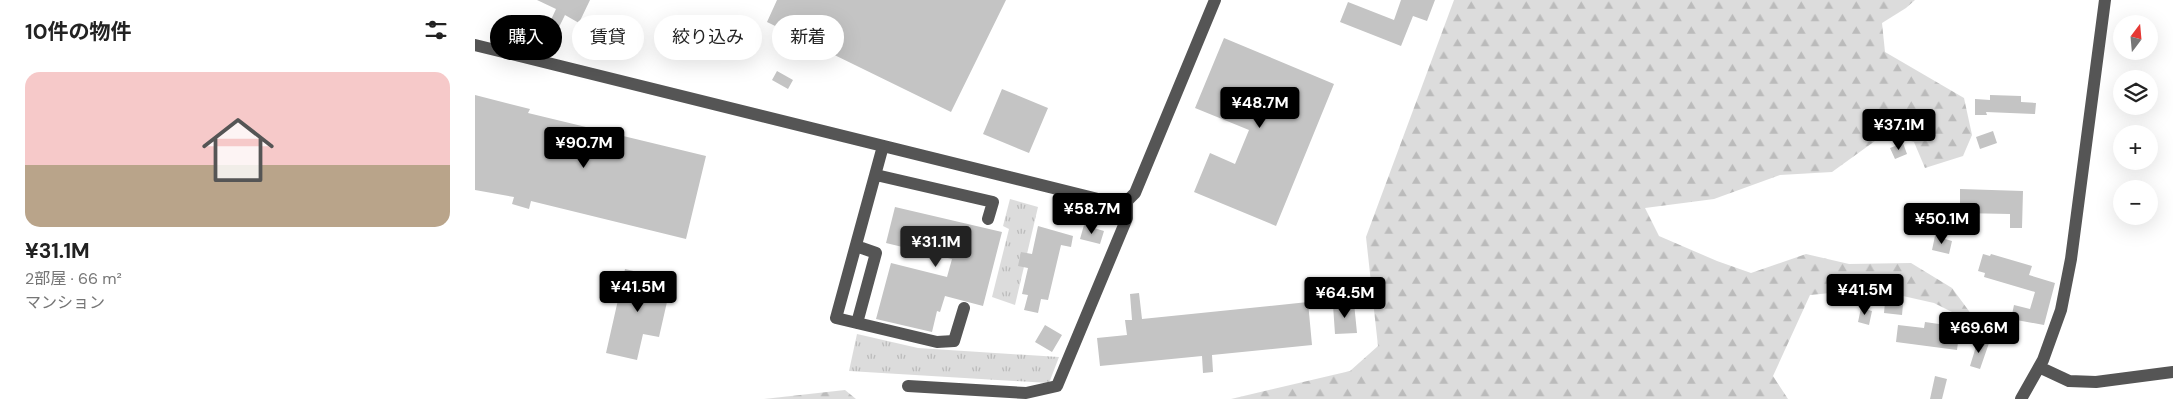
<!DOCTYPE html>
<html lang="ja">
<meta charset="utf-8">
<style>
:root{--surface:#fff;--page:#f6f6f6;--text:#222;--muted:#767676;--accent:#000}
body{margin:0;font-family:"DM Sans","Noto Sans JP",sans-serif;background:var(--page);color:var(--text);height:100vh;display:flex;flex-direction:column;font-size:19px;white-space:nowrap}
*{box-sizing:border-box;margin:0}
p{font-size:16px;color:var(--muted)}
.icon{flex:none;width:28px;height:28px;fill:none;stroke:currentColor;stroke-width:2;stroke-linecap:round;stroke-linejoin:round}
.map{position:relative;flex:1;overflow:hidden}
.sheet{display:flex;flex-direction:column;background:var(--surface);width:475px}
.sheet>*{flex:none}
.hud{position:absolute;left:15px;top:15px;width:475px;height:45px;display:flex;gap:10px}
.needle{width:32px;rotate:16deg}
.tools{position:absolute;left:1638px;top:15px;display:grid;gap:10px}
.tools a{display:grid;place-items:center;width:45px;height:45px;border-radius:50%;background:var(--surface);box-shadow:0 5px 20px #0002;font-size:25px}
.price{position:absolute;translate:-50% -42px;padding:0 11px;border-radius:5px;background:var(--accent);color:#fff;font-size:16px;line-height:32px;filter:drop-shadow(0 1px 2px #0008)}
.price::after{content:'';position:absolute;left:50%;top:30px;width:15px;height:11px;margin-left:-8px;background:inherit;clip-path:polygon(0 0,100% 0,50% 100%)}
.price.active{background:#222;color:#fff}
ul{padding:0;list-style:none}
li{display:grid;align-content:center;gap:10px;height:265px;padding:0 25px}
li span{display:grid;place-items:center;height:155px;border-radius:15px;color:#555}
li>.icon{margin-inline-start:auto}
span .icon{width:90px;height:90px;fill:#fffc;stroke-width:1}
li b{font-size:21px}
h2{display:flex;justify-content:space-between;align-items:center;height:60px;padding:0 25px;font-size:21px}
.tag{padding:0 18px;border-radius:22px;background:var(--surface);box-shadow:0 5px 20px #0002;font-size:18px;line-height:45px}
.tag.active{background:var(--accent);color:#fff}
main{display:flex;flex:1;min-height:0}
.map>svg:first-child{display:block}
.grass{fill:url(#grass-tufts)}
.forest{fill:url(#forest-firs)}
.building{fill:#c4c4c4}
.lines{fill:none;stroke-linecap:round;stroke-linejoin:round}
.minor{stroke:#555;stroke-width:12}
</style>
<main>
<section class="sheet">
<h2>10件の物件<svg class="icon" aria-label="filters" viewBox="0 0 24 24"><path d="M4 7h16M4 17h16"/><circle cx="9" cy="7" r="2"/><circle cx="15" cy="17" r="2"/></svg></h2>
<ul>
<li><span style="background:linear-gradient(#f6c9c9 60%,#b9a48a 0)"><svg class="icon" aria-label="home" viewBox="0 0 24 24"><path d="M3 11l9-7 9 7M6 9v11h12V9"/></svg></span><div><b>¥31.1M</b><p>2部屋 · 66 m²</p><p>マンション</p></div></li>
</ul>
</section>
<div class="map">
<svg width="1698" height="399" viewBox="0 0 1698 399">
<defs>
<pattern id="grass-tufts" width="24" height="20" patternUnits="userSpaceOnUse" patternTransform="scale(1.25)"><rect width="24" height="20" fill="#dcdcdc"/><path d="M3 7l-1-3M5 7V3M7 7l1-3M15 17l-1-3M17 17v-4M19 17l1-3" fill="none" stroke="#bbb"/></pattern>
<pattern id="forest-firs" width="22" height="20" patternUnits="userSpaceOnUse" patternTransform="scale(1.25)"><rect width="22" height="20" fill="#dcdcdc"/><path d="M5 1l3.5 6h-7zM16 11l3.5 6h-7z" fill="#bbb"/></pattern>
</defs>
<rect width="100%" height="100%" fill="#fff"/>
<path class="grass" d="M535,199L563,207L540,305L517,297L534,229L528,226Z
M382,334L443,348L584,357L574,383L374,371Z"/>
<path class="forest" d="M979,0H1440L1431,8L1407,23L1410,52L1489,98L1497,135L1488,156L1450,168L1439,142L1411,133L1357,172L1305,175L1239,199L1170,208L1184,236L1242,261L1276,273L1331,254L1374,264L1436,263L1477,288L1505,326L1459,303L1397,289L1335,295L1298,376L1313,399H756L875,371L903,346L891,237Z
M370,390L381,399H289Z"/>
<path class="building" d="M62,0H115L104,23L90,15L84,27L75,22L81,9Z
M302,0H531L476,112L292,22Z
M926,0H960L952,21L938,16L926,46L865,22L873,2L919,20Z
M749,38L859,84L801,226L719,192L735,153L760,164L774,130L720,108Z
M302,71L318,80L313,89L297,80Z
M527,89L573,108L554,153L508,134Z
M0,95L55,109L53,113L231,156L211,239L56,201L54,209L37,204L39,197L0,190Z
M1515,95L1546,96V102L1561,103L1560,114L1511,112L1512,115H1500V99L1515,100Z
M1518,131L1522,143L1505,149L1501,137Z
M1428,143L1432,154L1420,159L1415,148Z
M1485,189L1548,191L1547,228H1535V214L1485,213Z
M420,207L527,232L508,306L470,296L465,312L462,311L457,332L401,319L416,263L472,277L477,259L411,243Z
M609,225L629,231L625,244L605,239Z
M563,226L598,236L596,247L586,245L573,300L566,299L563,313L549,310L553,295L547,294L553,268L543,266L546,252L557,254Z
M1460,236L1477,241L1474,254L1457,250Z
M1508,254L1515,256L1516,254L1557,266L1554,275L1580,283L1569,325L1536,319L1539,305L1555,309L1560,292L1509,277L1510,273L1503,271Z
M150,269L197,280L184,337L168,334L162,360L131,353Z
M664,293L667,319L833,302L837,345L737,355L738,372L728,373L727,356L625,366L622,338L652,335L650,320H657L655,294Z
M1410,302L1428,304L1427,315L1409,313Z
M879,303L882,333L860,334L858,305Z
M1386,308L1397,311L1394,325L1383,322Z
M1450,322L1485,327L1482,350L1421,342L1423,325L1449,328Z
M570,325L587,335L577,352L560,342Z
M1503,340L1514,343L1505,369L1495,366Z
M1460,376L1472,379L1467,399H1455Z"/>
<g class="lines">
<path class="minor" d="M0,45L635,202L652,201L660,193L740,0
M408,146L361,318L462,342L479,341L489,308
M401,175L518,202L513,219
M381,246L401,253L382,323
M1564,367L1594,381L1621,382L1698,372
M433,386L551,393L582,386L652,218V201
M1546,399L1568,360L1586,310L1596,259L1630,0"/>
</g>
</svg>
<div class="tools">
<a><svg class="needle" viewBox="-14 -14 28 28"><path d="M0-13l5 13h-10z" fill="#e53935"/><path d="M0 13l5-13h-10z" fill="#767676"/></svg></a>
<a><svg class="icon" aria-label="layers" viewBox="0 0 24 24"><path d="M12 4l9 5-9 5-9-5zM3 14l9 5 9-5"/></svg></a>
<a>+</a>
<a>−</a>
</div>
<b class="price" style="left:785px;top:129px">¥48.7M</b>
<b class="price" style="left:1424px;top:151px">¥37.1M</b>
<b class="price" style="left:109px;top:169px">¥90.7M</b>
<b class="price" style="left:617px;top:235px">¥58.7M</b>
<b class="price" style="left:1467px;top:245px">¥50.1M</b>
<b class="price active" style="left:461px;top:268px">¥31.1M</b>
<b class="price" style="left:163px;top:313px">¥41.5M</b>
<b class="price" style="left:1390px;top:316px">¥41.5M</b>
<b class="price" style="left:870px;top:319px">¥64.5M</b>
<b class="price" style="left:1504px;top:354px">¥69.6M</b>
<div class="hud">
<a class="tag active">購入</a>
<a class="tag">賃貸</a>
<a class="tag">絞り込み</a>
<a class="tag">新着</a>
</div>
</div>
</main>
